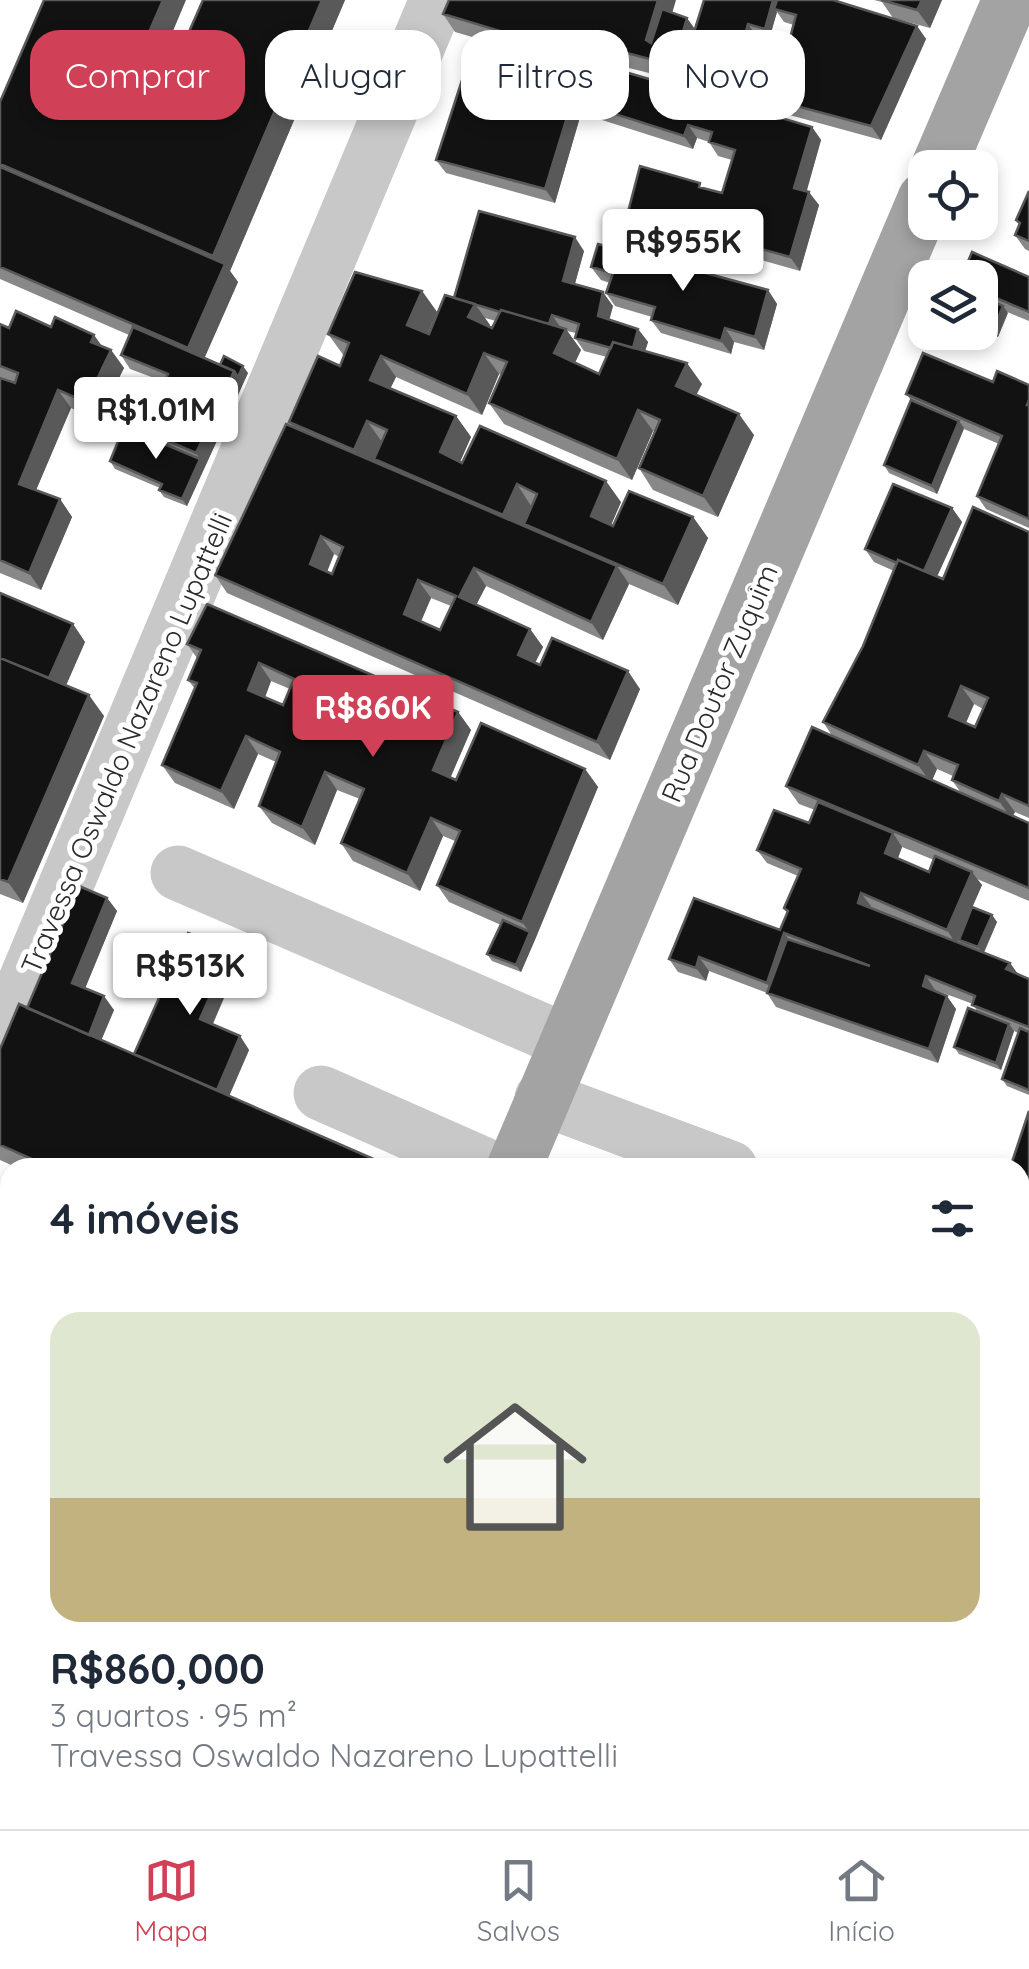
<!DOCTYPE html>
<html lang="pt">
<meta charset="utf-8">
<style>
:root{--surface:#fff;--page:#f2f2f3;--text:#1f2937;--muted:#747a83;--line:#e0e1e3;--accent:#d04056}
body{margin:0;font-family:Quicksand,sans-serif;background:var(--page);color:var(--text);height:100vh;display:flex;flex-direction:column;font-size:38px;white-space:nowrap}
*{box-sizing:border-box;margin:0}
p{font-size:32px;color:var(--muted)}
.icon{flex:none;width:55px;height:55px;fill:none;stroke:currentColor;stroke-width:2;stroke-linecap:round;stroke-linejoin:round}
.map{position:relative;flex:1;overflow:hidden}
.sheet{position:absolute;left:0px;top:1158px;width:1030px;height:672px;display:flex;flex-direction:column;background:var(--surface);border-radius:30px 30px 0 0;box-shadow:0 5px 15px #0003}
.sheet>*{flex:none}
.top-card{position:absolute;left:30px;top:30px;width:970px;height:90px;display:flex;gap:20px}
.controls{position:absolute;left:908px;top:150px;display:grid;gap:20px}
.controls a{display:grid;place-items:center;width:90px;height:90px;border-radius:20px;background:var(--surface);box-shadow:0 5px 15px #0003;font-size:50px}
.price{position:absolute;translate:-50% -85px;padding:0 22px;border-radius:10px;background:#fff;color:#222;font-size:32px;line-height:65px;filter:drop-shadow(0 2px 5px #0008)}
.price::after{content:'';position:absolute;left:50%;top:60px;width:30px;height:22px;margin-left:-15px;background:inherit;clip-path:polygon(0 0,100% 0,50% 100%)}
.price.current{background:var(--accent);color:#fff}
ul{padding:0;list-style:none}
li{display:grid;align-content:center;gap:20px;height:530px;padding:0 50px}
li+li{border-top:2px solid var(--line)}
li span{display:grid;place-items:center;height:310px;border-radius:30px;color:#555}
li>.icon{margin-inline-start:auto}
span .icon{width:180px;height:180px;fill:#fffc;stroke-width:1}
li b{font-size:42px}
h2{display:flex;justify-content:space-between;align-items:center;height:120px;padding:0 50px;font-size:42px}
.chip{padding:0 35px;border-radius:30px;background:var(--surface);box-shadow:0 5px 15px #0003;font-size:35px;line-height:90px}
.chip.current{background:var(--accent);color:#fff}
.dock{display:flex;justify-content:space-around;align-items:center;height:140px;border-top:2px solid var(--line);background:var(--surface);font-size:28px;color:var(--muted)}
.dock a{display:grid;justify-items:center;gap:5px}
.dock .current{color:var(--accent)}
.map>svg:first-child{display:block}
.lines{fill:none;stroke-linecap:round;stroke-linejoin:round}
.minor{stroke:#c8c8c8;stroke-width:55}
.major{stroke:#a3a3a3;stroke-width:55}
.wall{fill:#888;fill-rule:evenodd}
.shaded-wall{fill:#595959}
.building{fill:#121212;stroke:#595959;stroke-width:2.5;fill-rule:evenodd}
.labels{text-anchor:middle;dominant-baseline:central;stroke-width:10;stroke-linejoin:round;paint-order:stroke}
.street-label{font-size:28px;fill:#2b2b2b;stroke:#fff}
</style>
<div class="map">
<svg width="1029" height="1829" viewBox="0 0 1029 1829">
<rect width="100%" height="100%" fill="#fff"/>
<g class="lines">
<path class="minor" d="M178,873L566,1041
M0,1042L437,0
M321,1093L491,1168
M542,1098L730,1168
M604,1829L608,1820"/>
<path class="major" d="M938,168L1010,0
M514,1168L925,199
M246,1829L250,1820"/>
</g>
<path class="wall" d="M203,0H345L230,271L238,282L204,358L220,365L248,373L187,506L164,497L159,490L160,488L115,469L110,461L123,431L104,423L100,417L99,420L71,408L36,490L60,499L72,517L41,590L0,573V324L9,328L51,327L111,350L124,368L116,383L157,401L165,382L130,369L121,355L129,335L0,279V102L157,69L170,75Z
M704,0L917,26L926,39L881,140L753,105L744,92L753,59L749,54L789,42L794,25L784,22L777,12L770,36L753,31L744,63L696,49L685,82L593,59L592,62L812,127L821,140L806,191L819,205L800,271L637,225L628,212L705,189L722,193L732,160L718,156L709,142L697,138L693,149L602,120L594,108L571,101L570,104L580,117L555,203L446,173L436,160L532,94L544,58L455,32L443,14L672,13L695,29Z
M874,0H942L930,28L893,18L882,2Z
M736,72L741,79L736,99L694,87L689,80Z
M1029,191V251L1025,249L1015,235L1019,225L1016,220Z
M584,251L575,284L613,306L609,319L638,329L648,342L645,351L702,384L696,395L754,435L718,517L653,490L639,468L655,432L653,431L632,480L504,424L489,403L501,375L499,374L482,415L396,377L390,389L456,416L471,437L460,462L621,502L611,525L613,526L693,517L708,538L678,605L629,584L603,640L486,586L476,605L530,629L543,647L535,663L640,689L610,760L227,593L215,575L292,427L289,422L340,366L344,356L328,334L422,291L437,312L428,334H429L454,298ZM485,318L496,321L492,328L489,327L490,325ZM567,331L576,333L575,338L584,351L607,357L599,374L575,363L581,350ZM334,554L339,557L332,574L327,572ZM431,598L451,606L440,630L421,622Z
M591,267L768,290L777,304L764,350L734,342L731,354L661,333L651,320L652,317L615,306L606,293L610,283L601,280Z
M1029,277V321L1007,312L998,337L980,329V278Z
M993,382L1029,385V528L986,509L977,496L999,444L964,429L937,494L889,473L884,465L911,400L906,394Z
M952,508L962,522L937,577L943,579L1029,532V818L1015,812L1013,816L1029,823V901L977,879L982,885L957,942L962,944L959,940L992,915L997,922L984,953L1010,963L1018,974L1029,979V1095L1007,1086L1002,1079L1018,1033L1014,1031L1001,1070L959,1054L954,1047L977,1011L973,1004L935,990L956,1009L938,1063L776,1007L767,993L709,971L706,981L678,972L669,959L780,930L787,913L784,908L798,876L767,863L757,850L809,823L815,810L799,804L786,786L833,737L823,722L863,646L894,571L874,562L865,549ZM974,704L983,709L975,727L966,723ZM937,769L953,776L952,780L961,793L932,780ZM902,847L934,860L929,872L898,858Z
M0,593L73,624L85,642L66,685L104,716L23,903L0,894Z
M187,644L458,712L471,730L450,777L456,780L585,769L598,787L521,972L492,961L487,954L501,925L449,902L437,885L455,841L443,836L420,891L353,861L341,843L360,799L337,790L315,845L272,823L259,806L276,762L258,754L234,809L175,783L162,765L195,689L188,680L197,658ZM271,681L290,689L283,705L265,697ZM368,724L372,726L366,741L362,739Z
M107,898L117,911L85,988L114,1010L101,1040L134,1054L239,963L213,1024L240,1036L249,1050L229,1096L394,1168H18L0,1160V1049L27,1008Z
M1029,1111V1229L1020,1226V1168Z
M1020,1234L1029,1303L1020,1300Z
M10,1304V1374L0,1369V1324Z
M0,1588L10,1591V1679L7,1678L0,1700Z
M474,1820H569L566,1829H509L510,1827L500,1823Z"/>
<path class="shaded-wall" d="M163,0H186L152,81L137,60Z
M322,0H345L230,271L238,282L201,366L188,348L223,270L213,256Z
M658,0H676L659,58L646,40Z
M773,0H780L774,9L777,12L770,36L765,29Z
M922,0H942L930,28L917,10Z
M687,18L700,36L691,42L696,49L685,82L673,65Z
M748,24L753,31L744,63L739,56Z
M917,26L926,39L881,140L871,126Z
M580,41L593,59L589,72L577,54Z
M736,72L741,79L736,99L730,92Z
M562,88L571,101L567,114L557,101Z
M571,104L580,117L555,203L545,189Z
M688,125L697,138L693,149L684,136Z
M812,127L821,140L804,201L794,188Z
M809,192L819,205L800,271L790,257Z
M575,237L584,251L572,294L563,281Z
M768,290L777,304L764,350L755,337Z
M422,291L437,312L422,346L407,325Z
M603,292L613,306L607,329L598,316Z
M475,304L490,325L483,338L468,317Z
M1003,306L1008,313L998,337L993,330Z
M552,315L561,328L549,326Z
M725,328L734,342L731,354L721,341Z
M566,329L581,350L569,375L554,353Z
M638,329L648,342L640,367L631,354Z
M94,335L107,353L91,342Z
M111,350L124,368L102,413L95,409L100,417L99,420L86,402Z
M484,353L499,374L482,415L467,394Z
M381,356L396,377L384,401L370,380Z
M687,363L702,384L690,407L676,386Z
M243,366L248,373L187,506L182,499L200,459L196,453L234,371Z
M178,380L187,393L176,418L167,405Z
M58,390L71,408L31,502L19,484Z
M638,410L653,431L632,480L617,459Z
M739,414L754,435L718,517L703,496Z
M456,416L471,437L455,473L440,452Z
M367,421L382,442L369,472L354,450Z
M959,421L964,428L937,494L932,486Z
M606,481L621,502L606,537L591,516Z
M517,484L531,506L518,536L503,515Z
M60,499L72,517L41,590L29,573Z
M952,508L962,522L932,587L923,574Z
M693,517L708,538L678,605L663,584Z
M321,536L334,554L323,582L310,564Z
M617,566L629,584L603,640L591,622Z
M474,568L486,586L471,615L459,597Z
M418,580L431,598L416,632L404,614Z
M73,624L85,642L61,697L48,679Z
M530,629L543,647L530,673L518,655Z
M259,663L271,681L261,708L248,690Z
M628,671L640,689L610,760L597,742Z
M961,686L974,704L961,734L949,716Z
M89,695L104,716L23,903L8,882Z
M355,706L368,724L357,751L345,733Z
M458,712L471,730L446,788L433,770Z
M246,736L258,754L234,809L221,791Z
M924,751L937,769L931,783L918,765Z
M585,769L598,787L535,940L522,922Z
M325,772L337,790L315,845L302,827Z
M1002,794L1015,812L1011,818L999,801Z
M431,818L443,836L420,891L407,873Z
M893,833L902,847L895,866L885,853Z
M972,872L982,885L956,944L947,930Z
M861,893L871,906L867,916L858,903Z
M107,898L117,911L82,996L72,983Z
M992,915L997,922L983,954L978,947Z
M530,932L535,940L521,972L516,965Z
M784,933L794,946L776,996L767,983Z
M230,950L239,963L209,1032L200,1019Z
M699,957L709,971L706,981L696,968Z
M1010,963L1019,976L1006,969Z
M926,976L935,990L932,999L923,986Z
M104,996L114,1010L96,1053L87,1039Z
M947,996L956,1009L938,1063L929,1049Z
M1009,1024L1014,1031L1001,1070L996,1063Z
M240,1036L249,1050L224,1108L215,1095Z
M1029,1263V1303L1020,1291Z
M1029,1405V1462L1020,1490V1433Z
M10,1466V1509L0,1542V1498Z
M0,1668L7,1678L0,1700Z
M153,1820H168L164,1829H149Z
M441,1820H456L452,1829H437Z
M493,1820H497L500,1823L497,1829H489Z
M555,1820H569L566,1829H552Z
M770,1820H783L780,1829H767Z"/>
<path class="building" d="M44,0H163L137,60L170,75L203,0H322L213,256L0,164V102Z
M449,0H658L646,40L651,43L662,9L687,18L673,65L580,41L577,54L443,14Z
M704,0H773L765,29L748,24L739,56L691,42Z
M777,0H833L917,26L871,126L744,92L754,55L749,54L755,32L789,42L796,15L774,9Z
M881,0H922L917,10Z
M547,49L812,127L794,188L809,192L790,257L628,212L640,166L700,183L699,187L722,193L735,150L709,142L712,132L688,125L684,136L593,107L596,98L562,88L557,101L571,104L545,189L436,160L464,74L532,94Z
M695,59L736,72L730,92L689,80Z
M0,167L225,264L188,348L0,267Z
M1029,191V241L1015,235L1020,223L1016,220Z
M479,211L575,237L563,281L603,292L598,316L638,329L633,348L613,342L611,348L575,338L579,324L552,315L549,324L501,310L500,312L454,298Z
M598,244L768,290L755,337L725,328L721,341L651,320L655,307L606,293L613,273L591,267Z
M972,252L1029,277V312L980,291V278H961Z
M355,272L422,291L407,325L429,334L445,295L475,304L468,317L492,328L501,310L566,329L554,353L599,374L613,342L687,363L676,386L739,414L703,496L639,468L660,420L638,410L617,459L489,403L507,362L484,353L467,394L381,356L370,380L456,416L440,452L462,463L480,426L606,481L591,516L613,526L629,491L693,517L663,584L524,524L537,494L517,484L503,515L374,459L387,430L367,421L354,450L289,422L318,356L340,366L349,343L328,334Z
M980,295L1003,306L993,330L980,324Z
M16,311L51,327L55,317L94,335L91,342L111,350L86,402L58,390L19,484L60,499L29,573L0,560V378L15,383L18,373L0,366V324L9,328Z
M133,327L234,371L196,453L95,409L109,380L157,401L168,374L121,355ZM178,380L191,387L180,412L167,405Z
M923,353L993,382L997,371L1029,385V400L1027,405H1029V519L977,496L1002,436L906,394Z
M224,356L243,366L238,377L234,371L220,365Z
M911,400L959,421L932,486L884,465Z
M286,424L617,566L591,622L474,568L459,597L530,629L518,655L540,665L552,638L628,671L597,742L215,575ZM321,536L343,547L332,574L310,564ZM418,580L456,596L440,630L404,614Z
M124,427L200,459L182,499L159,490L162,484L110,461Z
M893,484L952,508L924,571L898,560L897,563L865,549Z
M973,507L1029,532V806L1002,794L999,801L952,780L958,765L924,751L918,765L823,722L863,646L898,560L943,579ZM961,686L988,698L975,727L949,716Z
M0,593L73,624L49,678L0,658Z
M207,604L458,712L433,770L456,780L481,723L585,769L522,922L437,885L460,831L431,818L407,873L341,843L364,789L325,772L302,827L259,806L280,752L246,736L221,791L162,765L197,683L188,680L201,650L187,644ZM259,663L294,679L283,705L248,690ZM355,706L377,715L366,741L345,733Z
M0,658L89,695L8,882L0,879Z
M812,727L1029,823V888L786,786Z
M818,802L893,833L885,853L929,872L935,856L972,872L947,930L861,893L858,903L1010,963L1006,969L1029,979V1027L972,1005L975,996L926,976L923,986L947,996L929,1049L767,993L787,939L870,966L784,933L767,983L699,957L696,968L669,959L694,898L780,930L788,911L784,908L801,869L757,850L774,810L809,823Z
M79,886L107,898L72,983L104,996L89,1035L27,1008Z
M972,907L992,915L978,947L959,940Z
M503,920L530,932L516,965L487,954Z
M188,933L230,950L200,1019L240,1036L217,1090L134,1054Z
M19,1004L394,1168H52L0,1145V1049Z
M968,1008L1009,1024L996,1063L954,1047Z
M1020,1028L1029,1032V1090L1002,1079Z
M1029,1111V1216L1020,1213V1168H1010Z
M1020,1234L1029,1237V1263L1020,1289Z
M10,1304V1361L0,1357V1324Z
M1020,1392L1029,1394V1405L1020,1433Z
M0,1457L10,1460V1466L0,1498Z
M0,1588L10,1591L9,1665L0,1662Z
M7,1771L10,1772V1820H153L149,1829H0V1793Z
M333,1820H441L437,1829H329Z
M474,1820H493L489,1829H470Z
M519,1820H555L552,1829H546Z
M651,1820H770L767,1829H648Z
M790,1820H797L821,1829H787Z
M511,1822L532,1829H509Z"/>
<g class="labels">
<g class="street-label">
<text transform="translate(719 683) rotate(-67)">Rua Doutor Zuquim</text>
<text transform="translate(126 743) rotate(-67)">Travessa Oswaldo Nazareno Lupattelli</text>
</g>
</g>
</svg>
<div class="controls">
<a><svg class="icon" aria-label="locate" viewBox="0 0 24 24"><circle cx="12" cy="12" r="6"/><path d="M12 2v4M12 18v4M2 12h4M18 12h4"/></svg></a>
<a><svg class="icon" aria-label="layers" viewBox="0 0 24 24"><path d="M12 4l9 5-9 5-9-5zM3 14l9 5 9-5"/></svg></a>
</div>
<b class="price" style="left:683px;top:294px">R$955K</b>
<b class="price" style="left:156px;top:462px">R$1.01M</b>
<b class="price current" style="left:373px;top:760px">R$860K</b>
<b class="price" style="left:190px;top:1018px">R$513K</b>
<div class="top-card">
<a class="chip current">Comprar</a>
<a class="chip">Alugar</a>
<a class="chip">Filtros</a>
<a class="chip">Novo</a>
</div>
<section class="sheet">
<h2>4 imóveis<svg class="icon" aria-label="filters" viewBox="0 0 24 24"><path d="M4 7h16M4 17h16"/><circle cx="9" cy="7" r="2"/><circle cx="15" cy="17" r="2"/></svg></h2>
<ul>
<li><span style="background:linear-gradient(#dfe7d0 60%,#c2b280 0)"><svg class="icon" aria-label="home" viewBox="0 0 24 24"><path d="M3 11l9-7 9 7M6 9v11h12V9"/></svg></span><div><b>R$860,000</b><p>3 quartos · 95 m²</p><p>Travessa Oswaldo Nazareno Lupattelli</p></div></li>
</ul>
</section>
</div>
<nav class="dock">
<a class="current"><svg class="icon" aria-label="map" viewBox="0 0 24 24"><path d="M3 6l6-2 6 2 6-2v14l-6 2-6-2-6 2zM9 4v14M15 6v14"/></svg>Mapa</a>
<a><svg class="icon" aria-label="saved" viewBox="0 0 24 24"><path d="M7 4h10v16l-5-4-5 4z"/></svg>Salvos</a>
<a><svg class="icon" aria-label="home" viewBox="0 0 24 24"><path d="M3 11l9-7 9 7M6 9v11h12V9"/></svg>Início</a>
</nav>
